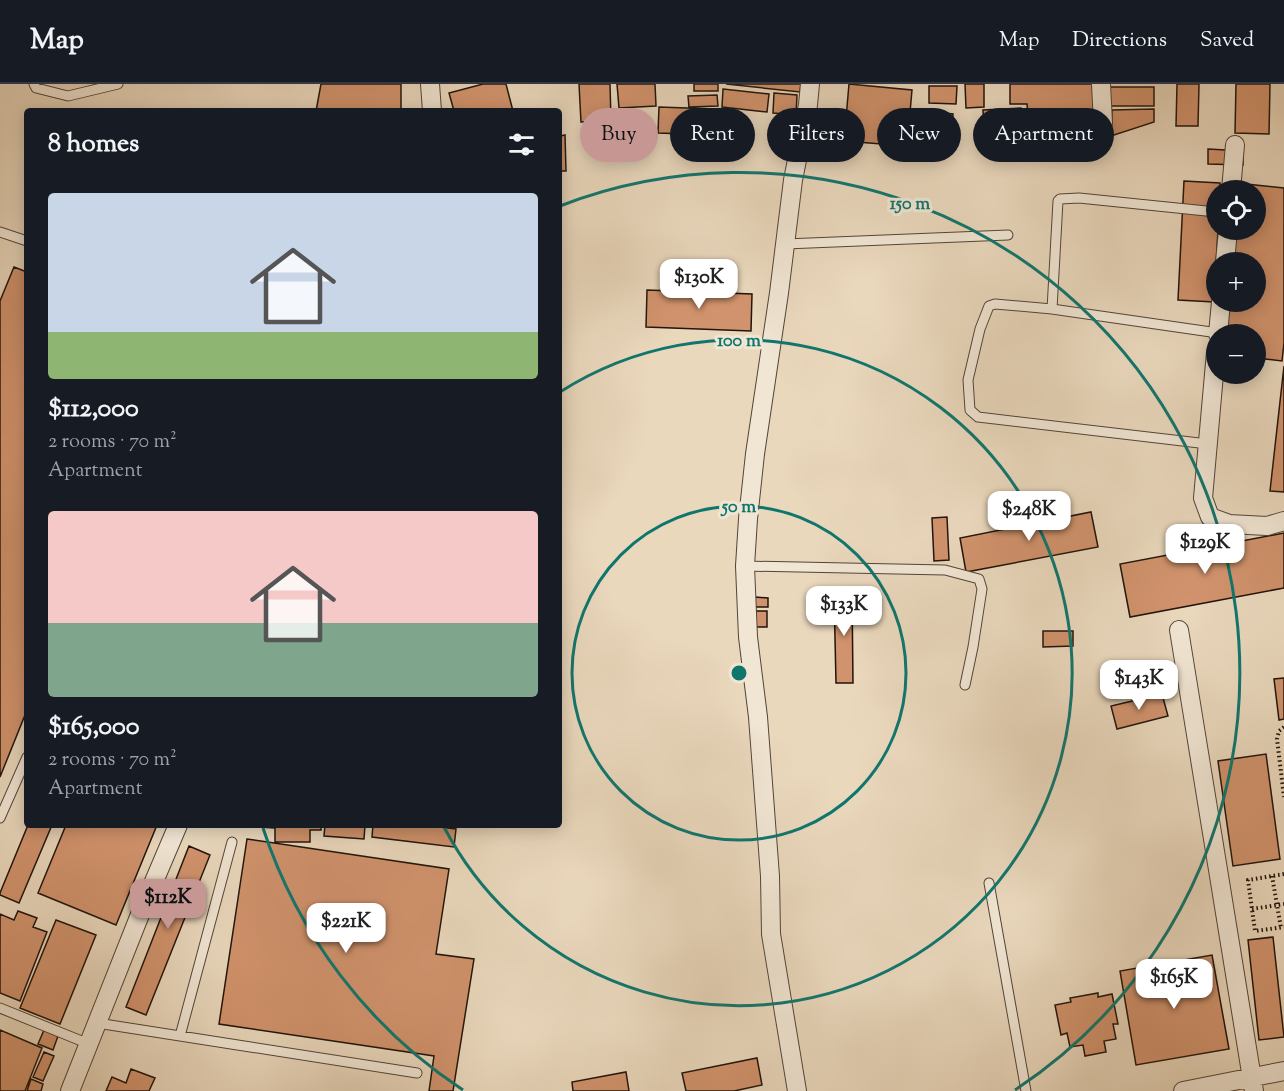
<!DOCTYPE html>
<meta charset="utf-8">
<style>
:root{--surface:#171b24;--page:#20242c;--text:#f1f3f6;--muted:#9ea1a6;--line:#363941;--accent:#c59692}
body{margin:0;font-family:"Sorts Mill Goudy",serif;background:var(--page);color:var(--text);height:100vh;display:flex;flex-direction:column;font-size:22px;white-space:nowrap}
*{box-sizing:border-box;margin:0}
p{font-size:20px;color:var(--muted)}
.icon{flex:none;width:33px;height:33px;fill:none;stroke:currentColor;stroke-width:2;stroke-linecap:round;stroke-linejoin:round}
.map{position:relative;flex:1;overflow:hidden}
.side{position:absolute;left:24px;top:24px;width:538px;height:720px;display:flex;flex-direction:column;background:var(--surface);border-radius:6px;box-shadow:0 3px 15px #0003}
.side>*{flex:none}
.banner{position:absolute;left:580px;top:24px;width:570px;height:54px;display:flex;gap:12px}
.tools{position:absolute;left:1206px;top:96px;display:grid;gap:12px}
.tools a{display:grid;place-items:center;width:60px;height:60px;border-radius:50%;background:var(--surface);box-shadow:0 3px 15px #0003;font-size:30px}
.price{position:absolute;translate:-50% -51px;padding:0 14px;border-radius:12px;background:#fff;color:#222;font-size:20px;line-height:39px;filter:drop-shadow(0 2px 3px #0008)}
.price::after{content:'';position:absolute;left:50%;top:36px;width:18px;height:14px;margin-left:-9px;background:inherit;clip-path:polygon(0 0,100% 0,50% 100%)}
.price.selected{background:var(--accent);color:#111}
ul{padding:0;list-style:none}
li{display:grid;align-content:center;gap:12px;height:318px;padding:0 24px}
li span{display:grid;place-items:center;height:186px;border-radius:6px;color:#555}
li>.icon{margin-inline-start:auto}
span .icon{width:108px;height:108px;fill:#fffc;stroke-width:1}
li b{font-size:26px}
h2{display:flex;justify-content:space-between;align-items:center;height:72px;padding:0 24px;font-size:26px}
.chip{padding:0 21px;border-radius:27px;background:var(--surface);box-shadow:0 3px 15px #0003;font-size:21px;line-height:54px}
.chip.selected{background:var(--accent);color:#111}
header{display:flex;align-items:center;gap:36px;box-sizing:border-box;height:84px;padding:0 30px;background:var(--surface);border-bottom:2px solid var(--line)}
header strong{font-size:28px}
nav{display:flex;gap:33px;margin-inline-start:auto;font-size:21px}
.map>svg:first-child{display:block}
.building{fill:#d1936d;stroke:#20140c;stroke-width:1.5}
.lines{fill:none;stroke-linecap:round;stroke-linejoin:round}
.lane-casing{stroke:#524538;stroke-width:11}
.street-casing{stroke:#524538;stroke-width:20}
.path{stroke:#20140c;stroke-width:4;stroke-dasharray:1.5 3;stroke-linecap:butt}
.lane{stroke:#f1e6d4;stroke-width:9}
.street{stroke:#f1e6d4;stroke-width:18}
.ring{fill:none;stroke:#0f766e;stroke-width:3}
.centre{fill:#0f766e;stroke:#f1e6d4;stroke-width:3}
.ring-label{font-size:18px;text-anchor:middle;font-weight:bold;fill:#0f766e;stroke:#f1e6d4;stroke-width:6;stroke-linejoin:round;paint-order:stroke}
</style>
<header>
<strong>Map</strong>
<nav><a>Map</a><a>Directions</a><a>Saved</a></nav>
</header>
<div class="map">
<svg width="1284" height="1007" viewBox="0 0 1284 1007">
<rect width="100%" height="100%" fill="#ead8bd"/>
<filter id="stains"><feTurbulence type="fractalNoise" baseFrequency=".00333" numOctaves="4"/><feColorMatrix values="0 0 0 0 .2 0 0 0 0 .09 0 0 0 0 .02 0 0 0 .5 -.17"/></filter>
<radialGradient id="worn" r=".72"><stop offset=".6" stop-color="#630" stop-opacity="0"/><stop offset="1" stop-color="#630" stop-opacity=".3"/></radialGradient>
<path class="building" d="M321,0H401V27H316Z
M483,0H506L513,27H454L449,9Z
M579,0H610L611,37L581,38Z
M617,0H655L656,22L619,24Z
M694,0H718V7H694Z
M726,0H801L800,8Z
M849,0L912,6L907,62L844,57Z
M965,0H984V23L966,24Z
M1010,0H1093L1095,51L1032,75L1027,20H1010Z
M1177,0H1199L1198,42H1176Z
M1236,0H1270L1269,50L1235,49Z
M929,2H957L956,20L929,19Z
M1108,3H1154V22H1108Z
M723,5L769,10L767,28L722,23Z
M774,9L797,11L796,31L773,29Z
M717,11L718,22L689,23L688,12Z
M659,23L714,25L713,51L658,49Z
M1021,24L1022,41L984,43L983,26Z
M1154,25V38L1111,52L1112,26Z
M925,27L953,30L950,68L921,65Z
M565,51L566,87H560V52Z
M1208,65L1243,67V81L1208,80Z
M1184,97L1220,99V106H1216V146H1218L1214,218L1178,216Z
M1227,98L1284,104V259L1282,277L1256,274V250H1216V270H1210L1216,201V218H1256V178H1219L1222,146H1256V106H1226Z
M14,183L27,188V626L0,693V217Z
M647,206L752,210L751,247L646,243Z
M1284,282V408L1270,407Z
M1091,428L1098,463L966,488L960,454Z
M947,433L949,476L934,477L932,434Z
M1284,449V504L1130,533L1120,480Z
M834,508H852L853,599H836Z
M755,513L768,514V523H755Z
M756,527H767V543H755Z
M1043,547H1073V562L1043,563Z
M1284,594V635L1279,636L1274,595Z
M1162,610L1168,632L1117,645L1111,622Z
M1266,670L1280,775L1233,782L1218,677Z
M28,741H52L19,819L0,811V809Z
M66,741H157L116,841L38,809Z
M241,741H321V746H310V758H275V744L241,742Z
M325,741H365L364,755L324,752Z
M373,741H424L456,745L454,763L372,753Z
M247,755L449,785L436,870L474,875L453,1007H429L434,972L219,940Z
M189,762L210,771L146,931L126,923Z
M18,827L37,834L33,843L47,848L20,917L0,909V830L14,836Z
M56,836L96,851L60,940L20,924Z
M1273,853L1284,953L1259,956L1248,856Z
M1212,871L1229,965L1136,981L1120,887Z
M1098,909V913L1112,910L1118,940H1113L1116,955L1104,957L1106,968L1085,972L1083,961L1070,963L1067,949L1061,951L1055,921L1071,918L1070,914Z
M0,946L42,964L25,1007H0Z
M44,946L58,952L53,966L38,960Z
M44,968L54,972L43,997L33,993Z
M757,974L762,1001L734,1007H686L682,989Z
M131,985L155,994L149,1007H106L112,993L126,999Z
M626,988L629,1007H573L572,998Z
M31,995L43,1000L41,1007H27Z"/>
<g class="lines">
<g class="lane-casing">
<path id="lane" d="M34,0L36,4L68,12L118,0
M0,148L27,157
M785,160L1008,151
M1052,225L1058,117L1060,115L1079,114L1216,128
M1208,360L978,333L970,326L968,296L980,245L989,222L995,220L1052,225L1218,249
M745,482L945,486L979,495L982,505L973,563L965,601
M0,734L27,673
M989,799L1026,1007
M0,924L89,960
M97,939L417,989
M180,952L232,758"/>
</g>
<g class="street-casing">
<path id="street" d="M430,0L432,27
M1101,0L1103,39
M1231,106L1235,61
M1225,178L1228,146
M1218,250L1221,218
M1216,268L1203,414L1210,433L1229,440L1267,442L1284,437
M1179,546L1254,1007
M70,1007L141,828L178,741
M797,1007L771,850L770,792L758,633L748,553L745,482L748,435L755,370L779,209L793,96L808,21L810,0
M1183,1007L1284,987"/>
</g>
<path class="path" d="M1284,643L1279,647L1277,655L1284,713
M1284,790L1248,796L1255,847L1284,843
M1272,792L1281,844
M1252,825L1284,820"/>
<use href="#lane" class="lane"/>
<use href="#street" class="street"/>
</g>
<g class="ring">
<circle cx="739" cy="589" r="167"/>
<path d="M560 308A333 333 0 1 1 444 743"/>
<path d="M463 1006A500 500 0 0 1 263 744M560 122A500 500 0 0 1 1015 1006"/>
</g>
<circle cx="739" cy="589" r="9" class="centre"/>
<g class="ring-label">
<text x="910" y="125">150 m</text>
<text x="739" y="262">100 m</text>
<text x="739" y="428">50 m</text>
</g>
<rect width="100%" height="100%" filter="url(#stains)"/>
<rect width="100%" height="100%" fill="url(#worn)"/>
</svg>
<div class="tools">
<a><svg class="icon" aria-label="locate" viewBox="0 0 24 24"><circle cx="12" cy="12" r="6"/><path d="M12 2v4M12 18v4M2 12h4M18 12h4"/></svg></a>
<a>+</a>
<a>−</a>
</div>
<b class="price" style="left:699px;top:226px">$130K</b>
<b class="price" style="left:1029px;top:458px">$248K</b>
<b class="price" style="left:1205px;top:491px">$129K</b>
<b class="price" style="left:844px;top:553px">$133K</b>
<b class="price" style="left:1139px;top:627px">$143K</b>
<b class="price selected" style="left:168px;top:846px">$112K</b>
<b class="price" style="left:346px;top:870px">$221K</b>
<b class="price" style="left:1174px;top:926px">$165K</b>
<div class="banner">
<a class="chip selected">Buy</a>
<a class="chip">Rent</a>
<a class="chip">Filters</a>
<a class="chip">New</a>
<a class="chip">Apartment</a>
</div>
<section class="side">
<h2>8 homes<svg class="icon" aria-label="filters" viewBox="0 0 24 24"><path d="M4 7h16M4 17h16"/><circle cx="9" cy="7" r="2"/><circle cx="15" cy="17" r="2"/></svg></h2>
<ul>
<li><span style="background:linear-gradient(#c9d6e8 75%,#8fb573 0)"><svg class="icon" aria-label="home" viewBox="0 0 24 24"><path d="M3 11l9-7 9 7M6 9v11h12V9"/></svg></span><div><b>$112,000</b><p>2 rooms · 70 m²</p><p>Apartment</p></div></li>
<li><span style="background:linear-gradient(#f6c9c9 60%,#7fa58c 0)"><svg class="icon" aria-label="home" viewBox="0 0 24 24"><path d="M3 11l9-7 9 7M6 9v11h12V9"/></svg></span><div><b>$165,000</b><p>2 rooms · 70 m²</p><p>Apartment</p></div></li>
</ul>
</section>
</div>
